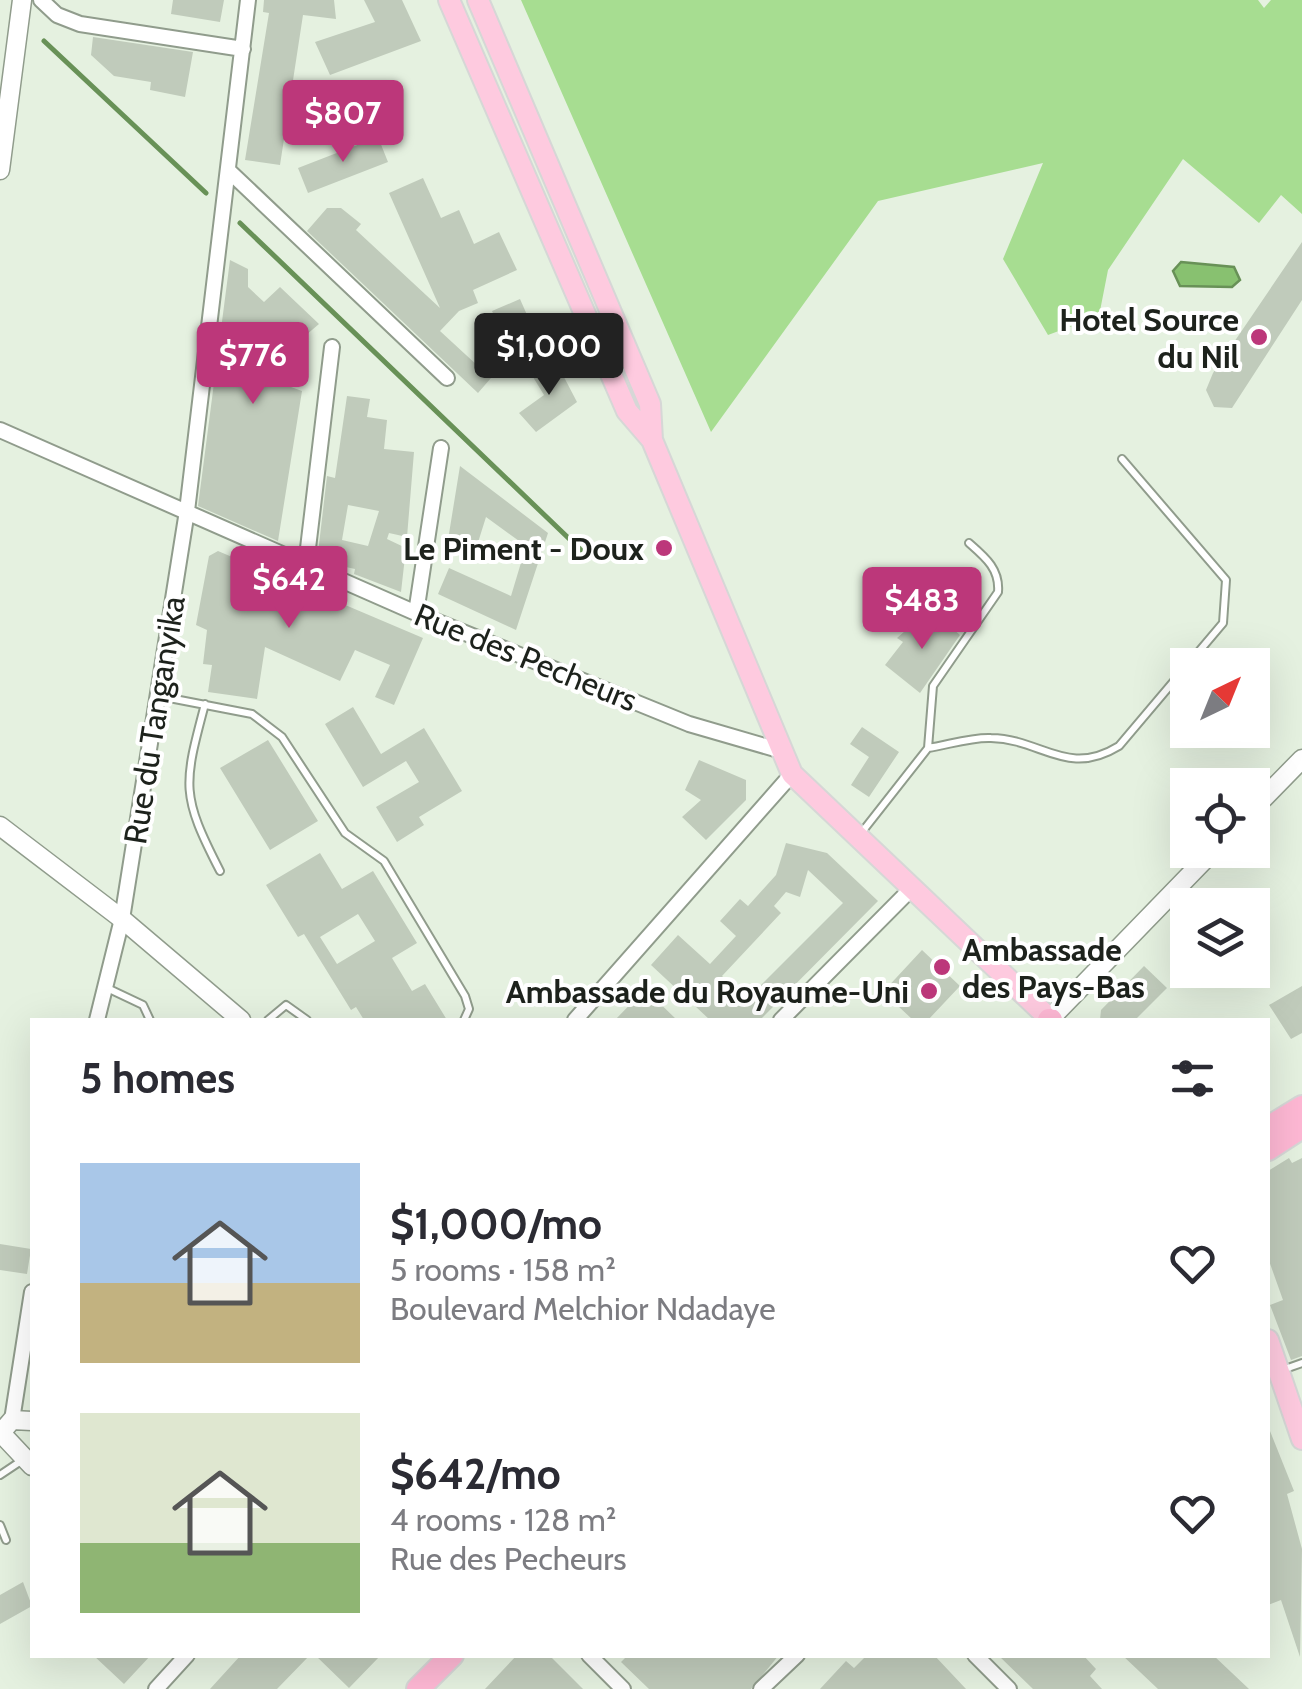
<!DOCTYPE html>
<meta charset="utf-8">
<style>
:root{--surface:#fff;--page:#f7f7f7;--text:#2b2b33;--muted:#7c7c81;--accent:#bc377a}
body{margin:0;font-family:Cabin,sans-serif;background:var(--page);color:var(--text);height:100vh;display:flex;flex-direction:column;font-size:38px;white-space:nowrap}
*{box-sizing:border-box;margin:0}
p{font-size:32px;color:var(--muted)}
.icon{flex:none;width:55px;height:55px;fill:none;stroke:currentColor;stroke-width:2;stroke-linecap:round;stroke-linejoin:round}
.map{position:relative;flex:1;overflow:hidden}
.sheet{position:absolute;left:30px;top:1018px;width:1240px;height:640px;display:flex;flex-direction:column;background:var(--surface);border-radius:0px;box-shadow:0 10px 40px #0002}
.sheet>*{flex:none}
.needle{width:65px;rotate:43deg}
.controls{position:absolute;left:1170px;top:648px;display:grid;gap:20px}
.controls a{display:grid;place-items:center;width:100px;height:100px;border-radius:0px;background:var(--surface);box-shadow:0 10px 40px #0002;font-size:50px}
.price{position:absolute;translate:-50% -85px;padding:0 22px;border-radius:10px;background:var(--accent);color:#fff;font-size:32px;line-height:65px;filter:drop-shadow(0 2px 5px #0008)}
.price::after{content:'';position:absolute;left:50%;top:60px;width:30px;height:22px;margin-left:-15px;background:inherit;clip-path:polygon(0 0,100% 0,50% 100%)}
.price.current{background:#222;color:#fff}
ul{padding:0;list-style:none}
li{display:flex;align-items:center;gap:30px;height:250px;padding:0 50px}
li span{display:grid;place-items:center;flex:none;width:280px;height:200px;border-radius:0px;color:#555}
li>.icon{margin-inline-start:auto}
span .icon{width:120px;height:120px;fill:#fffc;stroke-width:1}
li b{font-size:42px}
h2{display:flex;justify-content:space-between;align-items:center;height:120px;padding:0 50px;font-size:42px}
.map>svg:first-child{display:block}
.green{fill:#a7dd91}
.water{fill:#88c170;stroke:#689157;stroke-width:2.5}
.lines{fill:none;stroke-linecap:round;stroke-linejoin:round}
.stream{stroke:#689157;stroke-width:5}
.building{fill:#c0cbbb;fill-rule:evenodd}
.service-casing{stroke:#909c8c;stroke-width:10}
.minor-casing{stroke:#909c8c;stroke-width:18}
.tertiary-casing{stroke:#909c8c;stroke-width:21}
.primary-casing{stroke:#d6d7d6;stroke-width:24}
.trunk-casing{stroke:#d6d7d6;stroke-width:26}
.service{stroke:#fff;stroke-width:6}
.minor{stroke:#fff;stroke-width:14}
.tertiary{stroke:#fff;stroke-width:18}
.primary{stroke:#fecadf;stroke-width:20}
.trunk{stroke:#feb8d4;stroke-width:22}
.poi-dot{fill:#bc377a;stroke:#fff;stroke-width:4}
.labels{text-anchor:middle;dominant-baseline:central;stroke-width:8;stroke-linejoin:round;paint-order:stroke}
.poi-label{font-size:32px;font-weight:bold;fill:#1d221c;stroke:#fff;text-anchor:end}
.street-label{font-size:32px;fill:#1d221c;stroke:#fff}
</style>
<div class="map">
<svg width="1302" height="1689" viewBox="0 0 1302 1689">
<rect width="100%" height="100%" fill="#e5f1e0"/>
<path class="green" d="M521,0H1258L1264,8L1271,0H1302V214L1281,195L1259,223L1183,159L1108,270L1099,316L1048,335L1003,259L1043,163L878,201L711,432Z"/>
<path class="water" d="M1181,262L1234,267L1240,280L1232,287L1180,286L1173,271Z"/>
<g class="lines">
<path class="stream" d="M44,41L206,193
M240,223L583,552"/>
</g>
<path class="building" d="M173,0H224L220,22L171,14Z
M264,0H334L336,19L303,15L280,165L245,160L269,13L263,12Z
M364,0H402L421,41L330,75L315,42L375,22Z
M93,37L193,52L185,97L150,90L151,82L114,76L91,55Z
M378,137L388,162L308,193L298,168Z
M423,178L441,218L459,210L474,244L499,232L517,270L473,290L478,303L459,311L440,331L491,378L478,393L307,231L327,208H341L361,224L356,230L440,308L389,193Z
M1302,242V300L1232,408L1214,407L1206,390L1213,373Z
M230,260L248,269V287L264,302L280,287L319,324L299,341L291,387L302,391L278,541L198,506Z
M520,299L539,342L511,354L492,311Z
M555,360L577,402L536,432L519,413L544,395L533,377Z
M347,396L370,399L367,417L387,420L384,449L414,452L407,537L389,533L387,539L406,548L401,592L354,574L355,569L332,564L318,553L327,476L335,478ZM348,505L379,511L368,546L342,540Z
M460,466L548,533L516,630L438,594L449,568L511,596L526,546L486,517L475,552L447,546Z
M218,551L423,638L394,705L375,697L390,665L355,650L340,681L265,647L257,699L208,692L212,665L203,664L207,630L196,625L209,556Z
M920,618L934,629L943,620L960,635L920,693L885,665L903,642L897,638Z
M353,707L381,754L424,728L462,791L419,817L424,825L397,842L376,807L419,782L406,761L363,787L325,724Z
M862,727L899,752L869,797L851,785L869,757L850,744Z
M268,740L318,821L270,850L220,768Z
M699,760L746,780V800L706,840L682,817L701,800L685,790Z
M786,843L827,853L878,901L760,1020H710L651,965L678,935L710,964L736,936L720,921L740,899L748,906L776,875ZM808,870L843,903L747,999L722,976L781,913L774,906L786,892L800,897Z
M320,853L342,889L373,871L417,943L392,958L412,991L425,984L447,1020H364L356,1007L351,1010L304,934L298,937L266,885ZM358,914L375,941L337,964L320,937Z
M922,950L960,986L928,1020H913L883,992Z
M1144,966L1167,988L1135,1020H1100L1101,1010Z
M1302,986V1033L1291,1039L1269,1005Z
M645,989L677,1020H615Z
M1289,1158L1292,1163L1302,1158V1356L1291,1360L1270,1305L1283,1300L1268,1258V1171Z
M0,1244L31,1249L27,1274L0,1270Z
M1268,1426L1294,1491L1287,1494L1302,1549L1300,1657L1281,1600L1268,1605Z
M23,1582L32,1606L0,1624V1595Z
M93,1655H151L124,1684Z
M241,1655H310L277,1689H210Z
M315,1655H381L349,1688Z
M517,1655H549L583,1689H485Z
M628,1655H779L751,1689H649L621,1662Z
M867,1655H934L966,1689H820L846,1661L854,1668Z
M998,1655H1083L1096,1669L1090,1676L1102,1689H1033Z
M1122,1655H1213L1249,1689H1158Z"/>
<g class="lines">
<g class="service-casing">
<path id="service" d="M159,696L252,714L282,737L345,833L384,861L465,996L469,1009L464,1020
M205,704C183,786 181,795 220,871
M928,748C948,745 971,737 991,738C1042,739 1067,778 1119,746L1223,623L1226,580L1122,459
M862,832L928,748L933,686L998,592C1000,569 985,557 969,543
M105,987L143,1005L150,1020
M268,1020L286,1005L307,1020
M1285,1369L1302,1363
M0,1475L24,1459
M0,1525L6,1540"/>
</g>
<g class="minor-casing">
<path id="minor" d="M41,0L57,15L80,24L243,49
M230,172L447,378
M0,430L416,613L689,724L782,751
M306,565L332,347
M416,613L441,448
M97,1020L122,919L187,511L248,0
M575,1020L792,774
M781,1020L912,888
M12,1420L32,1292
M589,1655L623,1689
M975,1655L1009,1689
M156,1689L187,1655
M761,1689L797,1655"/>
</g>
<g class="tertiary-casing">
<path id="tertiary" d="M0,170L22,0
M1252,810L1302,759
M0,826L122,919L241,1020
M1050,1019L1214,850
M0,1432L32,1466
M0,1434L12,1420L32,1421"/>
</g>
<g class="primary-casing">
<path id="primary" d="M449,0L627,411L652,440L792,774L1050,1019
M478,0L650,404L652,440
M1268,1340L1302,1439"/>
</g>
<g class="trunk-casing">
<path id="trunk" d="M1049,1020H1051
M1268,1128L1302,1107
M1268,1149L1302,1127
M418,1689L452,1655"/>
</g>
<use href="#service" class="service"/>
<use href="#minor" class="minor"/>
<use href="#tertiary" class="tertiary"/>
<use href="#primary" class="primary"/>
<use href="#trunk" class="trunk"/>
</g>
<g class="poi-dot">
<circle cx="1259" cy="337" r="10"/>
<circle cx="664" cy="548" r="10"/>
<circle cx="942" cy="967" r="10"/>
<circle cx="929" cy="991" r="10"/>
</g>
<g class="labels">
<g class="poi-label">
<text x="1239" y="319">Hotel Source<tspan x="1239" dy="37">du Nil</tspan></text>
<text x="644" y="548">Le Piment - Doux</text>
<text x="962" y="949" text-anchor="start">Ambassade<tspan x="962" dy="37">des Pays-Bas</tspan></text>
<text x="909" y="991">Ambassade du Royaume-Uni</text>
</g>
<g class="street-label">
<text transform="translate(526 657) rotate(22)">Rue des Pecheurs</text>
<text transform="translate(154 720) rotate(-81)">Rue du Tanganyika</text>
</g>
</g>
</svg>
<div class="controls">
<a><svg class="needle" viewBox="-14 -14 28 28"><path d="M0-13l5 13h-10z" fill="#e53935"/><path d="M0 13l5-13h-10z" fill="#7c7c81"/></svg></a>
<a><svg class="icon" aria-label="locate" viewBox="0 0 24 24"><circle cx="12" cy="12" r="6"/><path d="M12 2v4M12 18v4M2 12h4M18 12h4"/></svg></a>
<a><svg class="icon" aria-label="layers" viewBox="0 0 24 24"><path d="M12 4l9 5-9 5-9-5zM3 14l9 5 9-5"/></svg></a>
</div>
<b class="price" style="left:343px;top:165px">$807</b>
<b class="price current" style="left:549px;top:398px">$1,000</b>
<b class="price" style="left:253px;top:407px">$776</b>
<b class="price" style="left:289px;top:631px">$642</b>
<b class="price" style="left:922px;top:652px">$483</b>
<section class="sheet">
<h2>5 homes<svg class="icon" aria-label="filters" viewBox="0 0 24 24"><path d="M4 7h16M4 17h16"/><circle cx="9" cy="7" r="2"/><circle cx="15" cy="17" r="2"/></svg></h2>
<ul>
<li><span style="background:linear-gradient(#a9c7e8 60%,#c2b280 0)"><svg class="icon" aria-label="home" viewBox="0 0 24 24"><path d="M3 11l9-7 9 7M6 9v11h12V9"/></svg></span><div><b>$1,000/mo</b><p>5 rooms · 158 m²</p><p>Boulevard Melchior Ndadaye</p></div><svg class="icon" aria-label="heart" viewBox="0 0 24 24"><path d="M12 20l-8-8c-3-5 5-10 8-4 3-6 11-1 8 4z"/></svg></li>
<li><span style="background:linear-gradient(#dfe7d0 65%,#8fb573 0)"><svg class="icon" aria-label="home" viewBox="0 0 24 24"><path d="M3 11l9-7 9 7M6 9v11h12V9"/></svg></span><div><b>$642/mo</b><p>4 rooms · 128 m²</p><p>Rue des Pecheurs</p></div><svg class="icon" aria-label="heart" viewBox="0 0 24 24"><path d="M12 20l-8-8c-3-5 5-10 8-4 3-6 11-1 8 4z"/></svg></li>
</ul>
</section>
</div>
